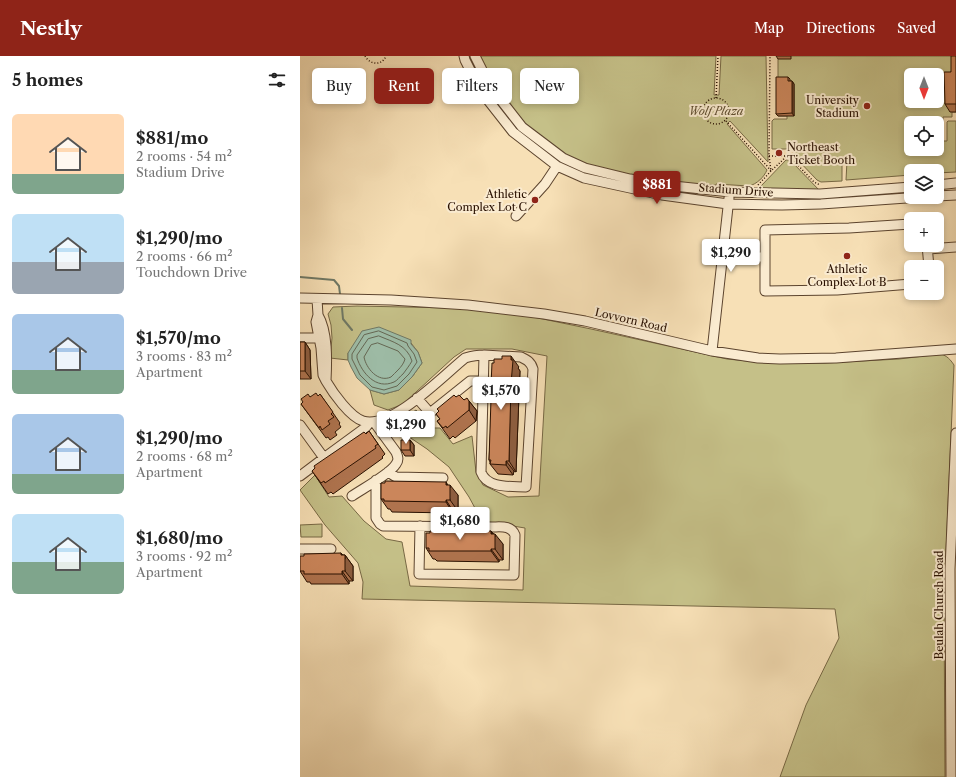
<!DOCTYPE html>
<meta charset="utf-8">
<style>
:root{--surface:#fff;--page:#f2f2f2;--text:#222;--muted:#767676;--accent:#8f2418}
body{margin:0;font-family:"Libre Caslon Text",serif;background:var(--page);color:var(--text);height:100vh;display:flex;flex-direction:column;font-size:15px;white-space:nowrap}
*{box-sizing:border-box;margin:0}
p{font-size:13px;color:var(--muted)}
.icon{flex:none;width:22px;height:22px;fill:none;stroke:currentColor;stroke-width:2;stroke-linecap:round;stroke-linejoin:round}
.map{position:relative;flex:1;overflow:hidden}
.side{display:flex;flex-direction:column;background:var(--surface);width:300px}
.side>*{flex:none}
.top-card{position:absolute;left:12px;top:12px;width:380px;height:36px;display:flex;gap:8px}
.needle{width:26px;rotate:180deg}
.tools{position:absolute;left:604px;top:12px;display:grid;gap:8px}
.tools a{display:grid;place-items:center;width:40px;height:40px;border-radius:6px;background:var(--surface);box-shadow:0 2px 6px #0003;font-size:20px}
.price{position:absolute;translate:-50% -34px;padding:0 9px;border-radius:4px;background:#fff;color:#222;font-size:13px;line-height:26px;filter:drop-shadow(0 1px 2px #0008)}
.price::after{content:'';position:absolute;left:50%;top:24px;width:12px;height:9px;margin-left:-6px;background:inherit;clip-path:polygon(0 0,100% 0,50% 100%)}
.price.on{background:var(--accent);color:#fff}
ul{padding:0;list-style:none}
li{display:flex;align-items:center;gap:12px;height:100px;padding:0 12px}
li span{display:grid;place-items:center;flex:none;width:112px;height:80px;border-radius:6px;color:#555}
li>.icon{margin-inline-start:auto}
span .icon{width:48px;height:48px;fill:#fffc;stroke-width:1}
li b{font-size:17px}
h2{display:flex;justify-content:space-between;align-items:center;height:48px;padding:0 12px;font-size:17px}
.chip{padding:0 14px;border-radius:6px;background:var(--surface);box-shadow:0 2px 6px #0003;font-size:14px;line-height:36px}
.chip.on{background:var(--accent);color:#fff}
header{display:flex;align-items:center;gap:24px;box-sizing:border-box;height:56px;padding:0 20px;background:var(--accent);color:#fff}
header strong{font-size:19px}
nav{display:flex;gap:22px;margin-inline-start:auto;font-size:14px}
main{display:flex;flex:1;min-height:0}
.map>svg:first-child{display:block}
.green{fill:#c5c088;stroke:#776844;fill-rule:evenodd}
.water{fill:#9ebea9;stroke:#6f7865}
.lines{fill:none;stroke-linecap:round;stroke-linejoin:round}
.shore{stroke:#646754;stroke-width:1}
.stream{stroke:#6f7865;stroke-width:2}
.minor-casing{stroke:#5c442e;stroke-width:11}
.path{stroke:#291000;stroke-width:1.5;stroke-dasharray:1 2;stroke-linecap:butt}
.minor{stroke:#faebd0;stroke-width:9}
.wall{fill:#af734e;stroke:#291000}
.shaded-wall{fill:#8e5e40;stroke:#291000}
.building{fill:#cb865b;stroke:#291000}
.poi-dot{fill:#8f2418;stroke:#faebd0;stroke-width:1.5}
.labels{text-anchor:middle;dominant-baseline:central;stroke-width:4;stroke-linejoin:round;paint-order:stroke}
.poi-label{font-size:11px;fill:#291000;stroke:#faebd0;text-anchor:end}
.park-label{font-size:11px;font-style:italic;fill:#604e30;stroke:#faebd0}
.street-label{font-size:11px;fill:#291000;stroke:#faebd0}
</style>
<header>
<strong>Nestly</strong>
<nav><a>Map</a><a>Directions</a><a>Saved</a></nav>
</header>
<main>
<section class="side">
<h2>5 homes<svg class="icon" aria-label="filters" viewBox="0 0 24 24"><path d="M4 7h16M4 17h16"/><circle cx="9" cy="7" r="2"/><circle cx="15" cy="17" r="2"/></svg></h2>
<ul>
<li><span style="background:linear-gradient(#ffd9b3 75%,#7fa58c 0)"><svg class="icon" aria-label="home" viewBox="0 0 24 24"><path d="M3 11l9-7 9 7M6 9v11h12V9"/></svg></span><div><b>$881/mo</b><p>2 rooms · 54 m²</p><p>Stadium Drive</p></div></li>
<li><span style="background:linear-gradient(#bfe0f5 60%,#9aa5b1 0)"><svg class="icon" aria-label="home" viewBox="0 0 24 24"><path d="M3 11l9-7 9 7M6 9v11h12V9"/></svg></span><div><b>$1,290/mo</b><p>2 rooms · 66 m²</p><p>Touchdown Drive</p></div></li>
<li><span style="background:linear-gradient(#a9c7e8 70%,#7fa58c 0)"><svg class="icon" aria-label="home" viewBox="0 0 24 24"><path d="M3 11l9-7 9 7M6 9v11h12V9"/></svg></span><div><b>$1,570/mo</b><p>3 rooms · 83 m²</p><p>Apartment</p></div></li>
<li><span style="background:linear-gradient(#a9c7e8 75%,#7fa58c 0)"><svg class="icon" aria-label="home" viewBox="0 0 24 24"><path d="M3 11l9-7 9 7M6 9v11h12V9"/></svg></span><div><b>$1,290/mo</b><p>2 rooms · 68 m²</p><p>Apartment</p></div></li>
<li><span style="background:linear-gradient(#bfe0f5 60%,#7fa58c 0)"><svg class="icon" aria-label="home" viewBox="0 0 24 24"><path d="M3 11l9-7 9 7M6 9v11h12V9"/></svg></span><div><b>$1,680/mo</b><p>3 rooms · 92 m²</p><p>Apartment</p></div></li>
</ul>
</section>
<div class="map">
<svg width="656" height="721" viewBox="0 0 656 721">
<rect width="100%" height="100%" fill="#f7e0b6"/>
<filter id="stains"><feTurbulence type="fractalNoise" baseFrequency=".005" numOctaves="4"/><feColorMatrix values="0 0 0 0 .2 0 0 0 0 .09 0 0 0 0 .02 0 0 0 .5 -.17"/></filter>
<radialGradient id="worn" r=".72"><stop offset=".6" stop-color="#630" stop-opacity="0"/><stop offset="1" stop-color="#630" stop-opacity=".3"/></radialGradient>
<path class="green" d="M177,0H416L414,39H419L421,0H466L468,106L430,65L427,68L467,114C464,121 457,128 449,130L416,128L415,133L350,125L281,108L247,89L205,49Z
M478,0H656V56H652V61H643V81L637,82V67H611V93H637V85H647V66L648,65H656V116L637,117V115H611V119L546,124L547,105H542V125L521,126L517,124L495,101L493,97L496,93L489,86L488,93H472V65L474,63H487V60H478ZM611,19H637V45H611Z
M486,104H488L492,106L520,135L460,136V132L461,130Z
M57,250L153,252L219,258L291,273L427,303L458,306L489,307H525L599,303L641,298C647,300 650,303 654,309L644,543L645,721H480L506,649L539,582L535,553L62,543L63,526L58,507L25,469L0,434L15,419L29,441L42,440L64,465L86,483L102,486L110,530L223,534L225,472L182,465L169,441L149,411L127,393L93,370L116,354L133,372H140L153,388L172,380L176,416L183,429L208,441L239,440L247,300L212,293H166L154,301L103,348L88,354L74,349L70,334L84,338L99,334L112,321L122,307L118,296L111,287L48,297V304L30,302L32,282L31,269L28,258L33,251Z
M22,468V481H1L0,469Z"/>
<path class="water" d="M79,271L111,284V288L118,296L122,307L112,321L99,334L84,338L70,334L57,322L51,311L48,304V297L62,275Z"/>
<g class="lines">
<path class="shore" d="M79,275L107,287L108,290L114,298L117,306L109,318L97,330L84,334L72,331L60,319L52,303V298L64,279Z
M79,280C93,286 107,289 112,305C109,310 106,314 103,318C100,320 97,325 94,326C76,334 62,317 57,302V299L68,283Z
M78,287L98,295L105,303C104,307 101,311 98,314C96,316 93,319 91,321C78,327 66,312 64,301L71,289Z"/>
<path class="stream" d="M0,221L34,224L39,230L40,238
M42,252L43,263L52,274"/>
<g class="minor-casing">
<path id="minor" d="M164,0L165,4L180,34L213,76L257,110L284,122L362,139L428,148L482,149L521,148L621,141
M175,0L190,30L222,71L263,102L285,112L330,123L364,129L430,136L520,138L611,131
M637,129L656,127
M637,140L656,139
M216,160L245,128L257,110
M611,168L549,172L465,174V235L537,234L611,228
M627,189L629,211
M628,193L656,191
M423,201H465
M0,242L91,244L168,249L244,258L285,265L412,295L458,302L480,303L536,302L656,293
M17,243L18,259L16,266L21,292L23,319L26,325C27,305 28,276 18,259
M0,282H25
M412,295L429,142
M26,325C33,337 50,361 63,365C91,374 144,319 165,302C172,300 177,299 184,299L221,301C227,304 231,306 233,313L226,431C211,430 187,433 181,416L184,299
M117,342L130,357L170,325H183
M0,369L24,402L65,372L70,366
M88,416L96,421L143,422
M0,420L24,402
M76,424V462L80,468L83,470L192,471C201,471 211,469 215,479L214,519L119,518L120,470
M52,440C62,433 90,418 96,408C99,404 98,401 96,396L74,366
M0,493H31
M651,721L650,513L656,377"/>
</g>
<path class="path" d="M65,0C70,9 82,10 86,0
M403 55a13 13 0 1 1 26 0a13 13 0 1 1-26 0Z
M416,42L418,0
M426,65L467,110L471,115L487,100
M469,100H487L491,102L514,126L520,129
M458,129L471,115L469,100L470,0"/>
<use href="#minor" class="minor"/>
</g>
<path class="wall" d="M476,0H491V3H478Z
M656,0V56H650L645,48L651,16Z
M488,21L490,23V25H492L494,28V60H478L476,58Z
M0,286H5L10,294L11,323H0Z
M219,311L218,312L220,315L219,339L216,416L214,415L213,419L198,418L190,408V406L189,404L193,332L191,329Z
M20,338L40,367L39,368L41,371L35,376L37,379L30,384L28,381L26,382L1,348L10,341L18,340Z
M156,341L164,344L169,345L177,355L176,365L155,382L153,380L150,383L137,365L140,363L136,358Z
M69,375L85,398L82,401L83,402L33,438L31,436L28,438L12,415Z
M110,384L114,389V400H105L101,394Z
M148,429L158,439V455H153V457L92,456L90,453H88L81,443Z
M191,475L203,488V504H199V506L137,505L135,503H133L126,492Z
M41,497L43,499H45L53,510V525H49V528H11L10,526H7L0,515Z"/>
<path class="shaded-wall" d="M492,25L494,28V60L492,57Z
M5,286L10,294L11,323L5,315Z
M211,300L219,311L218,312L220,315L219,339L216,416L209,405Z
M169,345L177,355L176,365L169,354Z
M110,384L114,389V400L110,394Z
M206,405L214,415L213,419L206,409Z
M146,426L150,432V429L158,439V455L150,444Z
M146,444L153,455V457L146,446Z
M191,475L195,481V478L203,488V504L195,493Z
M191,493L199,504V506L191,495Z
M41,497L45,503V499L53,510V525L45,515Z
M42,515L49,525V528L42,518Z"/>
<path class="building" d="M651,0H656V48H645L644,16H651Z
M476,21H488V25H492V57L476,58Z
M0,286H5V315H0Z
M202,300H211V304H213L211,328L209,405H206V409L190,408L191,404H189L191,343H193V329H191L192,307H194V303H202Z
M16,337L18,340L20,338L33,356L31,358L34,361L28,365L30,368L22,374L20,370L19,372L1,348L3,346L1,343L8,338L10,341Z
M154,339L156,341L159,339L164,344L167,342L169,345V354L147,372L146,370L143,372L137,365L140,363L136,358L139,355L137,353Z
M69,375L78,388L75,390L76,392L25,427L24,425L21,427L12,415L15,412L14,410L64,376L66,378Z
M101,384H110V394H101Z
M85,425L146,426V429H150V444H146V446L84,445V443H81V427H85Z
M130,475H191V478H195V493H191V495H129V492H126V477H130Z
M41,497V499H45V515H42V518H4V515H0V500H4V498Z"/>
<g class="poi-dot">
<circle cx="567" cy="50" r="4"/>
<circle cx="479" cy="97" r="4"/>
<circle cx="235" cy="144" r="4"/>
<circle cx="547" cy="200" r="4"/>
</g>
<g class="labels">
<g class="poi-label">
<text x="559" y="44">University<tspan x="559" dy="13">Stadium</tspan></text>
<text x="487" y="91" text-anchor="start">Northeast<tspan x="487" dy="13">Ticket Booth</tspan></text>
<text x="227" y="138">Athletic<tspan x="227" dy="13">Complex Lot C</tspan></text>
<text x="547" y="213" text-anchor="middle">Athletic<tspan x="547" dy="13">Complex Lot B</tspan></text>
</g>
<g class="park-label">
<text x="416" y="55">Wolf Plaza</text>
</g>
<g class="street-label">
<text transform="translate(436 134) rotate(4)">Stadium Drive</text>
<text transform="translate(331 264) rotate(13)">Lovvorn Road</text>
<text transform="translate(639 549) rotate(-90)">Beulah Church Road</text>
</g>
</g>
<rect width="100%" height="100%" filter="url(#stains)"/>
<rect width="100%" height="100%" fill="url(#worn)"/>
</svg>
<div class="tools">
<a><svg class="needle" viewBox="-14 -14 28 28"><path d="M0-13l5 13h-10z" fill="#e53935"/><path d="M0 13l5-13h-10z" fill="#767676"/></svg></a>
<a><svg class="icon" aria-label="locate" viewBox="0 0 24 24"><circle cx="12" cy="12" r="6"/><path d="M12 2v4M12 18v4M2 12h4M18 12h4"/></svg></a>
<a><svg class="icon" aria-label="layers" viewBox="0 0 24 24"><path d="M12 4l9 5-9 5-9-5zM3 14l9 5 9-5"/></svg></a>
<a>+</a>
<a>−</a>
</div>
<b class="price on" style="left:357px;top:149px">$881</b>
<b class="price" style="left:431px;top:217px">$1,290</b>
<b class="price" style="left:201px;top:355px">$1,570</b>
<b class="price" style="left:106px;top:389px">$1,290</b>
<b class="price" style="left:160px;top:485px">$1,680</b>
<div class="top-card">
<a class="chip">Buy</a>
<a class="chip on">Rent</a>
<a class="chip">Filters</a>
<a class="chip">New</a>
</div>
</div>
</main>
